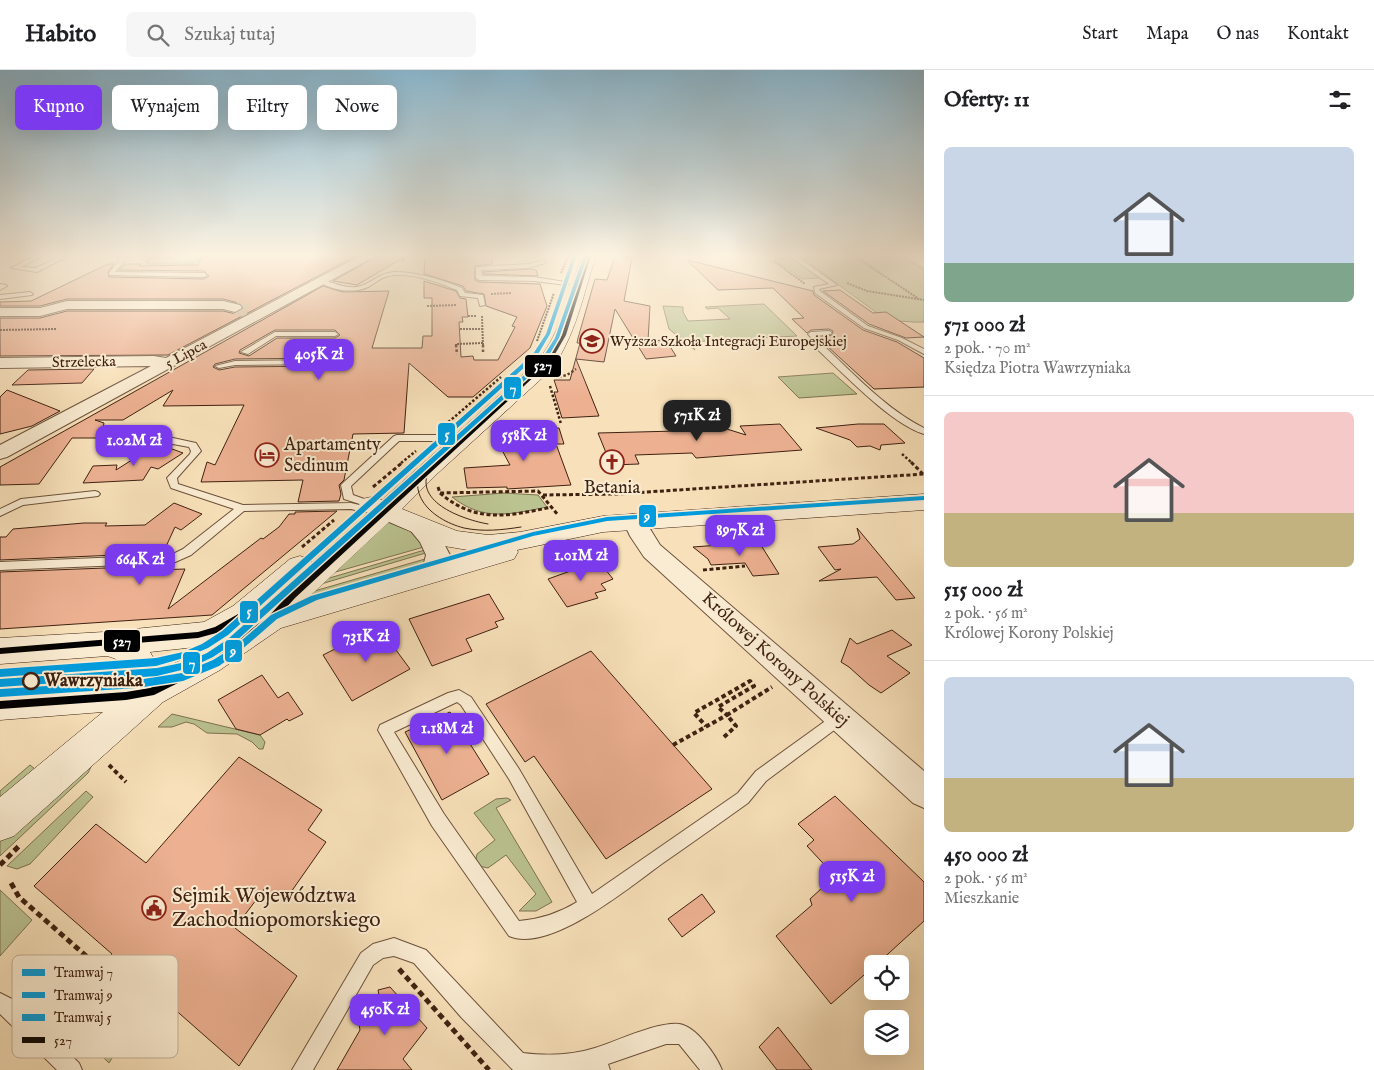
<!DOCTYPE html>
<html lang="pl">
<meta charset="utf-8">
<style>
:root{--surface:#fff;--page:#f6f6f6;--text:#202124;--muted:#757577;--line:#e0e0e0;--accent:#7c3aed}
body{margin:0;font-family:"IM FELL English",serif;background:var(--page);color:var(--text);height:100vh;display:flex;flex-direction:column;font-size:19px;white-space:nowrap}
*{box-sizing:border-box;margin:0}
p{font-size:16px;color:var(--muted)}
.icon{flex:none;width:28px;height:28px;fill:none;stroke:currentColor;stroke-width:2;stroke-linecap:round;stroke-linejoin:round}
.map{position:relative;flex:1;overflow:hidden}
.drawer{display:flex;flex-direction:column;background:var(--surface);width:450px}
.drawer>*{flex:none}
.banner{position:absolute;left:15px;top:15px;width:475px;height:45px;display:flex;gap:10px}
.controls{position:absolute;left:864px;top:885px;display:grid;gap:10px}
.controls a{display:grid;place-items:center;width:45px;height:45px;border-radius:8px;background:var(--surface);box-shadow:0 5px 20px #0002;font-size:25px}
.price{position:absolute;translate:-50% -42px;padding:0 11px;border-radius:10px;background:var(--accent);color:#fff;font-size:16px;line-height:32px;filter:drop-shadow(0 1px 2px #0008)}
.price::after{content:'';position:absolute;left:50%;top:30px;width:15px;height:11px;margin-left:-8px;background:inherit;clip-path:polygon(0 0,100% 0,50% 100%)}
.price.current{background:#222;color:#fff}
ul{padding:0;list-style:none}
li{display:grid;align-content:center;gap:10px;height:265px;padding:0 20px}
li+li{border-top:1px solid var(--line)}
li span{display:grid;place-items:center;height:155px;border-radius:8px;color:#555}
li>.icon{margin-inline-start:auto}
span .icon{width:90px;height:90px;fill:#fffc;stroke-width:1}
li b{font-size:21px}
h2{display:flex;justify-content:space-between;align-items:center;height:60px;padding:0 20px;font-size:21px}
.pill{padding:0 18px;border-radius:8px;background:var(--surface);box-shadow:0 5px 20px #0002;font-size:18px;line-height:45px}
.pill.current{background:var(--accent);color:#fff}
header{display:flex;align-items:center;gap:30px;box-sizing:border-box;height:70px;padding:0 25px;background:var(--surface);border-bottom:1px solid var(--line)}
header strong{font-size:24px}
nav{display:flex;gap:28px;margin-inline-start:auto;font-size:18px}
.search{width:350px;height:45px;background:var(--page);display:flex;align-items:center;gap:12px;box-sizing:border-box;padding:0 18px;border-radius:8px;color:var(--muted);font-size:19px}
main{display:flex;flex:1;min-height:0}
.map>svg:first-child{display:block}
.green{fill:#bbc391;stroke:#7d7251}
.building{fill:#edb192;stroke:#3f2111;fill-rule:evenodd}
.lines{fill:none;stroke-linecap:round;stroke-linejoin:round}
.street-tunnel{stroke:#d3bb98;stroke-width:13;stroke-dasharray:13 7;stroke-linecap:butt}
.lane-casing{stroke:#6d513b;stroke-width:2}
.street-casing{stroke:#6d513b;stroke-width:2}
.secondary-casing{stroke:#3f2111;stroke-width:1}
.path-far4{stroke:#3f2111;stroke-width:2;stroke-dasharray:2 1;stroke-linecap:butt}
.path-far3{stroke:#3f2111;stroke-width:2.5;stroke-dasharray:2.5 2;stroke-linecap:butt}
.path-far2{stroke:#3f2111;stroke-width:3;stroke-dasharray:4 2.5;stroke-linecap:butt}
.path-far1{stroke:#3f2111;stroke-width:4;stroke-dasharray:4.5 3;stroke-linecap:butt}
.path{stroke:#3f2111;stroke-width:5;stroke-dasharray:6 4;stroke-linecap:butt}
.lane{fill:#faecd2;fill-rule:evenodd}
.street{fill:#faecd2;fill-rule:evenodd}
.secondary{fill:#faecd2;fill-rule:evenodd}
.tram{stroke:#3f2111;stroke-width:1}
.bus-1-casing{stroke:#faecd2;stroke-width:3}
.bus-1{fill:#000;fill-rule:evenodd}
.tram-1-casing{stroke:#faecd2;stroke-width:3}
.tram-2-casing{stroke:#faecd2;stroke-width:3}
.tram-3-casing{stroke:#faecd2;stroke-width:3}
.tram-1{fill:#009cdd;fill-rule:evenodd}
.tram-2{fill:#009cdd;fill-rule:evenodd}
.tram-3{fill:#009cdd;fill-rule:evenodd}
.stop-dot{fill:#faecd2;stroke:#3f2111;stroke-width:2.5}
.labels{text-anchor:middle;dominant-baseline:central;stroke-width:4;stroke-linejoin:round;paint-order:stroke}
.far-poi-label{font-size:15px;fill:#3f2111;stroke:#faecd2;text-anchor:start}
.far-street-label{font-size:15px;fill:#3f2111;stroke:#faecd2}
.poi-label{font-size:18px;fill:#3f2111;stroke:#faecd2;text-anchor:start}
.street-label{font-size:18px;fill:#3f2111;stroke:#faecd2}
.stop-label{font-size:18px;font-weight:bold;fill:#3f2111;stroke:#faecd2;text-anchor:start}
.near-poi-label{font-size:21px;fill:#3f2111;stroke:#faecd2;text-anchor:start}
.key{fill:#faecd2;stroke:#c2af98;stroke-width:1}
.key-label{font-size:14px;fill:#3f2111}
.line-badge{stroke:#faecd2;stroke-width:2}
.badge-label{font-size:14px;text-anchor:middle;font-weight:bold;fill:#fff}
</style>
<header>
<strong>Habito</strong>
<div class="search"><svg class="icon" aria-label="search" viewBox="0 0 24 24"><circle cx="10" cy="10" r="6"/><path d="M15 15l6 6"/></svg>Szukaj tutaj</div>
<nav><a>Start</a><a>Mapa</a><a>O nas</a><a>Kontakt</a></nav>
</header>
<main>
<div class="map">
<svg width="924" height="1000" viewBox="0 0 924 1000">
<rect width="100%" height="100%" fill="#f8e1ba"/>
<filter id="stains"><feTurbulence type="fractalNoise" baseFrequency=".004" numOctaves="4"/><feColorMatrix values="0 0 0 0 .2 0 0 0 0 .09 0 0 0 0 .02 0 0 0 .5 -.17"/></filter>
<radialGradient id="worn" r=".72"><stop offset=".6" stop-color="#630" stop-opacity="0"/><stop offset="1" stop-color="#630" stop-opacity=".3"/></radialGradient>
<path class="green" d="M156,185H203L195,194H147Z
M798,185H898L924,200V252C912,253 900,250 888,251Z
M792,188L820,208L802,209L775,189Z
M764,234L797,266L689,272L695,280L669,259L663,236L683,237V242L688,251L730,249L718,238L707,239L705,237Z
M833,303L857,324L799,328L778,307Z
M504,423L538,425L547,437C511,444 484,452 452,427Z
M387,452L412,462L431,475L332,503Z
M428,479L429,482L321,514L326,509Z
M432,487L428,495L301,532L311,522Z
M172,644L260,665L265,672L263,679H259L252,672L237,664L207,663L194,654L186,652L172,657H158Z
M30,695L35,699L0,737V721Z
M92,695L88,703L0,786V768Z
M86,721L93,727L30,794L17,799L7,796Z
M507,728L511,730L496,738L552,832L536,841H519L536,824L506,785L488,798L479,796L476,789L477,784L495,770L474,743L496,729Z
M0,820L32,850L0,886Z
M68,914L120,964V975L109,993L42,928L51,920Z"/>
<path class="building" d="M207,185H358L168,285L0,286V248H40L67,241H223L236,244L244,238L242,234L223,229H67L40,236H0V232L31,231L108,194H114L108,202L109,207L204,209L209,206L204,201L119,200L125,194H141L139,196L198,195Z
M379,185H408L357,215L333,211Z
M425,185H492V194L475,196V210L479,212L540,214L547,236L530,278L473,327H448L409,293L404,363L353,364L344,410L339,415L341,424L339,431L298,432L303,410L201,412L207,392L215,395L244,335L163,336L173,320L123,350H95L104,353L101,368H72L39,414L0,415V397L323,216L343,222L389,221L372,278H422L423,266H432V228H424V211L456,221L460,228L466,229L468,247H462L463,252H459L461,287L473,286L474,290H498L515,257L512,256L517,247L486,236L484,224L466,221L463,216L424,204ZM275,260H335L340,265L335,268H277L249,286L239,283L240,280ZM326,288L331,291L328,296L235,297L219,300L213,297L215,294L235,289Z
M615,186L632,188L624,231L650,236L648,271L666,270L676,286L646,289L615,239L604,292L576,289L599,346L562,348L554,322H558L554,310H570L580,273H577L578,268L595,209L607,210Z
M687,190L813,221L814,225L863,260L897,272L924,288V317L874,319L826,275L825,271L821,267L832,265L833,261L829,259L811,260L807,263L792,249L804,248L773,218L718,220Z
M530,199L536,200L538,206L484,204L483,202Z
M840,220L873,243L886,242L924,267L906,268L869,254L823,221Z
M94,299L82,313L12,315L28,300Z
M7,320L60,341L32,356L0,364V327Z
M695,349L746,365L740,356L780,354L802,380L696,388L692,383L635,385L639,394L611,395L598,363L677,361L673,354L689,352Z
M858,354H884L905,373L881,375L880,380L870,376L857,377L850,370L816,358Z
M559,358L564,374H556L571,415L507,419V417L467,418L464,398L510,395L496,369L508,360Z
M154,376H164L183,383L158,399L151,397L143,410L83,413L93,396L117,395L116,400Z
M174,433L202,444L181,460L175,457L163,483L0,490V467H6L13,459L84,453H107L105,456L145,455Z
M337,441L212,545L0,559V502L158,496L156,500L185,499L168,539L261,468L263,469L279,457L289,444H295V442Z
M857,458L896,505L915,528L896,530L877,507L819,511L841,499L835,500L818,477L853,474L860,469Z
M759,472L779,504L753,506L745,493L711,495L708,489L693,477Z
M583,482L598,490L613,509L601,514L606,520L595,523L598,528L567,537L548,509L576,499L573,495L582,492Z
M489,524L504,549L495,552L498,557L466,569L472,581L432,596L409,549Z
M379,557L410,599L352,631L323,585Z
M892,560L912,575L887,586L910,603L881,623L869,615L849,597L841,592L850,568L857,574Z
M591,581L712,719L606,789L534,686L525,692L486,634Z
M262,605L278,628L288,622L303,644L289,651L287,649L260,665L236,659L218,630Z
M450,642L489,704L442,730L405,662Z
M239,687L322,740L308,760L326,772L284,832L265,818L235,858L297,906L239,996L146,914L144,916L127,902L110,886L112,884L34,816L96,754L146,793Z
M835,726L924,812V851L877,894H872V898L831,934L776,866L812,835L810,829L835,806L807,776L814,770L798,754Z
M702,824L715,842L682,867L668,849Z
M390,917L427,958L403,989L412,1000H337L360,960L359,954L364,953L379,925L378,920Z
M778,957L812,1000H777L759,977Z"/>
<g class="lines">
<path class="street-tunnel" d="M235,238L250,242"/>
<g class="lane-casing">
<path id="lane" d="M37,185H44L21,197L36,198L63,185H70L37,202L11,198Z
M115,185L128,187L115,202L204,203L207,205L204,207L109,205V203L121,188Z
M788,185H795L837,215L819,219L820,221L868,256L902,268L924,279V284L898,270L864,258L815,223L814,217L829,214Z
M544,190L546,193L528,198L481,200L482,206L534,207L565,212L568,214L567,215L534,211L479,210L476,208V197L528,194Z
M394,202C418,202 440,209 462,218L465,223L483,225L485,235L480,236L478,228L460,226L457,220C438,212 405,200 385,207C379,209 374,214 368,217C354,224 332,220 319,212L322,210C334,213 349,220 361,216C375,211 377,204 394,202Z
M0,214L6,215L7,216L0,220Z
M30,222L33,224L32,225L0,229V225Z
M829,261L832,263L831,264L817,266L824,272V276C855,305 886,339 924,358V364C891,354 843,303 817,279L816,273L808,264L811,262Z
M275,262H335L338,264L335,266H276L248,284L241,282Z
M325,290L329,292L328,294L235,295L219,298L215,296L235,291Z
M397,365H445L449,368L445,371H399L351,416L353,425L370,431L371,433L370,435L366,436L344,429L341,415L343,413L394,366Z
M173,368L196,373L201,381L177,408L178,414L243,435L351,433L368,437L369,439L364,442L351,439L244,441L191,485L173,493L0,500V492L171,485L183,479L234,439L171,418L167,408L190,384L191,381L189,377L173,374L108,375L104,372L108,369Z
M95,421L98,422L100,424L98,426L23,435L0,446V439L21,429Z
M459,620L471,627L519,699L592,824L738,723L756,701L835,644L840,642L845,644L847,648L845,652L766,711L748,733C720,753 692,773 663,793C631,816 550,884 509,866L432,756L378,660L380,655L448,623ZM457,632L461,635L509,709L577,832C559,843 541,849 519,851L444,744L394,662Z
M394,868L426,880L523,983C546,986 573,985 595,978C618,971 656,952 679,954C696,956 716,985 722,1000H700L679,974H666L608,994L610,1000H513L461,947L414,893L394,886L383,888L373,895L313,1000H292L361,883L373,874Z
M0,923L14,930L79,993L82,1000H57L0,944Z"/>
</g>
<g class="street-casing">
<path id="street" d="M362,185H377L7,387L0,389V375L151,296L0,298V288L154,286L166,288Z
M902,185H917L924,189V198Z
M67,231H223L240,235L242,238L235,242L223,239H67L40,246H0V238H40Z
M634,444L642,446L660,475L924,701V738L913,733L644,487L630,466L623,451L626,446Z
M417,448C435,453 442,470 450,485C445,502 437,518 418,512L414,506L424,493L426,485L420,472L406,455L409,450Z"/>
</g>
<g class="secondary-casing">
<path id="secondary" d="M582,185H596C583,226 576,265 551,300L438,403L402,439L457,461L488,465L520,462L603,446L924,424V440L603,462L517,480L518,482L514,489L281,558L220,600L163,632L14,766L0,771V727L103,642L0,650V620L132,611C128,598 121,589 107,586L0,594V568L104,562L204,552L233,536L290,489L300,486L310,489L312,493L368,443L362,441L359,435L362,429L371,427L382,430L537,292C562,261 570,222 582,185ZM389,452L444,476L474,481L309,527ZM208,575L161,601L150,582L205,576Z"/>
</g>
<path class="path-far4" d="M399,185L405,189L401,192
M853,185L919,229
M774,191L805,214
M146,192L153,185
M198,192L204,185
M561,203L569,185
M847,213L867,221L924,230
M491,224L512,223
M427,236L457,235
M468,246H476
M482,246L483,276
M460,259H482
M0,260L56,259
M537,271L554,223
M456,276V274L483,273"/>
<path class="path-far3" d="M456,275L457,284
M483,275V283
M559,307L567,305L576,299
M550,316L561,354
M445,355L501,307
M902,384L912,393
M401,393L416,381"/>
<path class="path-far2" d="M911,392L923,404
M373,417L403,392
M438,417L440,423L538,421L558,445
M440,423C476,454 509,446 552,437
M543,425L616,424L924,404
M302,477L334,450
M703,500L745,496"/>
<path class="path-far1" d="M724,667L736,656L727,645L772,617
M673,675L727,645L718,637L754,616L750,611L694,643L706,656
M109,695L126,712"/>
<path class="path" d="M0,795L19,776
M11,813L19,827L118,914L127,902
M399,899L489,1000"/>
<use href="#lane" class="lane"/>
<use href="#street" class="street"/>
<use href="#secondary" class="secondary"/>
<path class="tram" d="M430,387C400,419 429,449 464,458C483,462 502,460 521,457
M438,387C435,391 431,396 429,400C413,433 465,450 488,454"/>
<g class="bus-1-casing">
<path id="bus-1" d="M587,185H591L566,265L551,291L295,528L274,551L237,577L184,610L154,625L126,630L0,639V631L126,622L150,618L178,604L231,573L268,547L289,524L547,289L562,265Z
M240,543L243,544L244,546L243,548L220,562L198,568L0,584V578L198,562L215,557Z"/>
</g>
<use href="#bus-1" class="bus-1"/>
<g class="tram-1-casing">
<path id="tram-1" d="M584,185H588L559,268L545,292L234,573L213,587L190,598L157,606L0,617V609L157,598L186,592L207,583L228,569L541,290L555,268Z"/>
</g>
<g class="tram-2-casing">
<path id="tram-2" d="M924,426V430L607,451L533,466L317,530L277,549L240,581L219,596L183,611L137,618L0,627V619H1L137,610L182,603L213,590L234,577L271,545L311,526L533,462L607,447Z"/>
</g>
<g class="tram-3-casing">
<path id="tram-3" d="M573,185H577L550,264L537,286L228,565L208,578L187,587L156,596L0,607V599L156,588L183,582L202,574L222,561L533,284L546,264Z"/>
</g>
<use href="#tram-1" class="tram-1"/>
<use href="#tram-2" class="tram-2"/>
<use href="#tram-3" class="tram-3"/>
</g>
<linearGradient id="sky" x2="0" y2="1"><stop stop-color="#8ab8d0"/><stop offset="0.57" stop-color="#fcf2e0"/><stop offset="1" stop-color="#fcf2e0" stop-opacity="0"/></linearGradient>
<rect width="924" height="325" fill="url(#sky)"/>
<defs>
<g id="school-ring" transform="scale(1.25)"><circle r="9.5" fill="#faecd2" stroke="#8f2418" stroke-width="1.5"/><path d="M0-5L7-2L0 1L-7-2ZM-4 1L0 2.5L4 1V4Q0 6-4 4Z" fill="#8f2418"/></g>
<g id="hotel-ring" transform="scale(1.25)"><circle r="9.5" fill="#faecd2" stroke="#8f2418" stroke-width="1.5"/><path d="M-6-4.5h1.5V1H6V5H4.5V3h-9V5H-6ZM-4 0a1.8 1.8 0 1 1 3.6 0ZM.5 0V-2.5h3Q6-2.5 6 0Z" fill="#8f2418"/></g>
<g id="church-ring" transform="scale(1.25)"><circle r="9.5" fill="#faecd2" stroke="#8f2418" stroke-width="1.5"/><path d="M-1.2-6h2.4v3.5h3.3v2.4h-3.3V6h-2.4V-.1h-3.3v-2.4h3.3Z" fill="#8f2418"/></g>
<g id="civic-ring" transform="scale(1.25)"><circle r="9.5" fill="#faecd2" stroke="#8f2418" stroke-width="1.5"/><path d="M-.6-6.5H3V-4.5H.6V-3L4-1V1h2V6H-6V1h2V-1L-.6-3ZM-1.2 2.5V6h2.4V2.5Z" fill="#8f2418"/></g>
</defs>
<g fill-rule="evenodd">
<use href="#school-ring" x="592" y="271"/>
<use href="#hotel-ring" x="267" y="385"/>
<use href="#church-ring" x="612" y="392"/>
<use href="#civic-ring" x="154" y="838"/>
</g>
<circle class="stop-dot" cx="31" cy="611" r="8"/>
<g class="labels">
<g class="far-poi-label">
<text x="610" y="271">Wyższa Szkoła Integracji Europejskiej</text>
</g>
<g class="far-street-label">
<text transform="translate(186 284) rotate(-28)">5 Lipca</text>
<text transform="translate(84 292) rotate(-1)">Strzelecka</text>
</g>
<g class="poi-label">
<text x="284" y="375">Apartamenty<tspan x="284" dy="21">Sedinum</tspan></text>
<text x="612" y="418" text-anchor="middle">Betania</text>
</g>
<g class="street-label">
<text transform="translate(775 590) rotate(42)">Królowej Korony Polskiej</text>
</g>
<g class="stop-label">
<text x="44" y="611">Wawrzyniaka</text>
</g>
<g class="near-poi-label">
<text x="172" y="826">Sejmik Województwa<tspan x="172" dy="24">Zachodniopomorskiego</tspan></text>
</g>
</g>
<rect x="12" y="885" width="166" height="103" rx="8" class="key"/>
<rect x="22" y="899" width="23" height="7" fill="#009cdd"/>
<rect x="22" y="922" width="23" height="6" fill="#009cdd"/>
<rect x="22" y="944" width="23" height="7" fill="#009cdd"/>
<rect x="22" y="967" width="23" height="6" fill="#000"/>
<g class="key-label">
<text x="54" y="907">Tramwaj 7</text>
<text x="54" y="930">Tramwaj 9</text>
<text x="54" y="952">Tramwaj 5</text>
<text x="54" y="975">527</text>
</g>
<g class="line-badge">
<rect x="524" y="284" width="38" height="24" rx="5" fill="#000"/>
<rect x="503" y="306" width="19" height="24" rx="5" fill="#009cdd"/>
<rect x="437" y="352" width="19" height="24" rx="5" fill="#009cdd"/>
<rect x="638" y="434" width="19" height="24" rx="5" fill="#009cdd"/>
<rect x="239" y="530" width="20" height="24" rx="5" fill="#009cdd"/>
<rect x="103" y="559" width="38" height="24" rx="5" fill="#000"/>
<rect x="224" y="569" width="19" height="24" rx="5" fill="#009cdd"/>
<rect x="182" y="581" width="19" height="24" rx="5" fill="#009cdd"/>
</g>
<g class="badge-label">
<text x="543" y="300">527</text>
<text x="513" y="323">7</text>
<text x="447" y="369">5</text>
<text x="647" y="451">9</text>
<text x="249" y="546">5</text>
<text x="122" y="576">527</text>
<text x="233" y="586">9</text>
<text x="192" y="598">7</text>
</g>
<rect width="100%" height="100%" filter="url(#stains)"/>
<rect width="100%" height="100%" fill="url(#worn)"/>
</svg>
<div class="controls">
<a><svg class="icon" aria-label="locate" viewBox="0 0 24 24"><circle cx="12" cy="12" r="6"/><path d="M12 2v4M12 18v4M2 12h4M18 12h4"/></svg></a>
<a><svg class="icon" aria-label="layers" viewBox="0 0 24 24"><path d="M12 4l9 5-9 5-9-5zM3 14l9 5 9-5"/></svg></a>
</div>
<b class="price" style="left:319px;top:311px">405K zł</b>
<b class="price current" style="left:697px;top:372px">571K zł</b>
<b class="price" style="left:524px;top:392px">558K zł</b>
<b class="price" style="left:134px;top:397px">1.02M zł</b>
<b class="price" style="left:740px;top:487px">897K zł</b>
<b class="price" style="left:581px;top:512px">1.01M zł</b>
<b class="price" style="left:140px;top:516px">664K zł</b>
<b class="price" style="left:366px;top:593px">731K zł</b>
<b class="price" style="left:447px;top:685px">1.18M zł</b>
<b class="price" style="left:852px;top:833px">515K zł</b>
<b class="price" style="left:385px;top:966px">450K zł</b>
<div class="banner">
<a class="pill current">Kupno</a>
<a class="pill">Wynajem</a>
<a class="pill">Filtry</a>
<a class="pill">Nowe</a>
</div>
</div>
<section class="drawer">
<h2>Oferty: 11<svg class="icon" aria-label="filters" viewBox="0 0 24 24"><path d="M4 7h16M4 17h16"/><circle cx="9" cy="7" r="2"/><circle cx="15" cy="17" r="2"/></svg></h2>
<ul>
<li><span style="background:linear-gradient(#c9d6e8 75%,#7fa58c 0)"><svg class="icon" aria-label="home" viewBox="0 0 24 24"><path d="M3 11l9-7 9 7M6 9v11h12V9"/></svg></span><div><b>571 000 zł</b><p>2 pok. · 70 m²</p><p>Księdza Piotra Wawrzyniaka</p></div></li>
<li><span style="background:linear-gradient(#f6c9c9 65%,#c2b280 0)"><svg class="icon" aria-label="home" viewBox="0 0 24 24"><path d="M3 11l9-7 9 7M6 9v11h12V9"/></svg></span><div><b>515 000 zł</b><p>2 pok. · 56 m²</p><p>Królowej Korony Polskiej</p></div></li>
<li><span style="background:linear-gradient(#c9d6e8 65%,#c2b280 0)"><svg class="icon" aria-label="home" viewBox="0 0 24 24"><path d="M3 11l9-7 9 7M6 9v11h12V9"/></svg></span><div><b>450 000 zł</b><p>2 pok. · 56 m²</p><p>Mieszkanie</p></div></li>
</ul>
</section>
</main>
